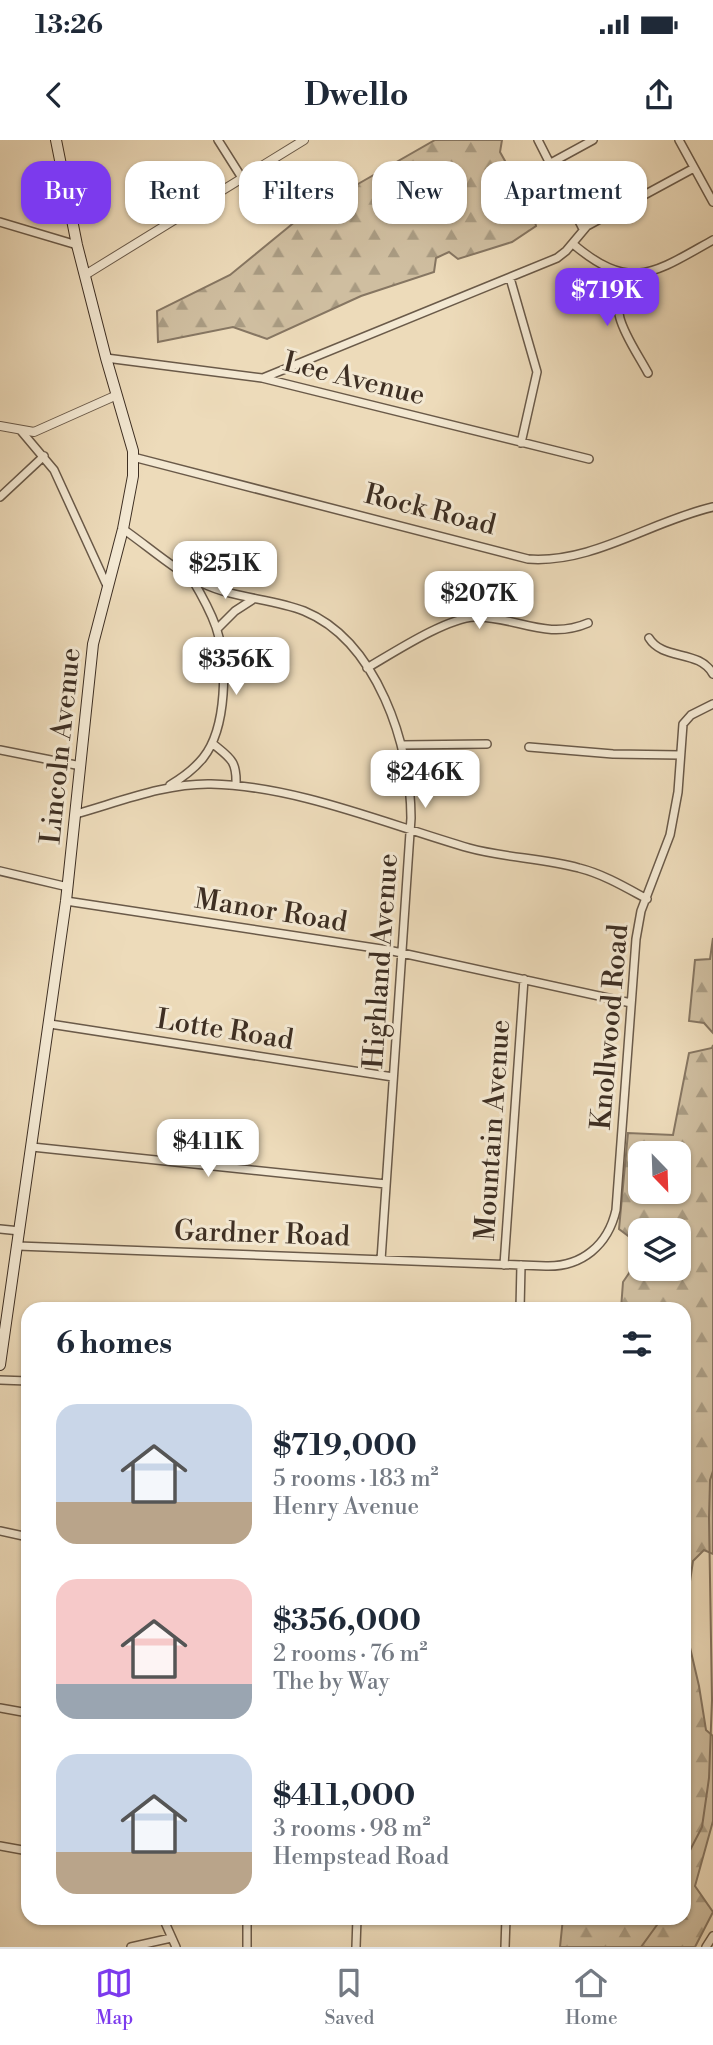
<!DOCTYPE html>
<meta charset="utf-8">
<style>
:root{--surface:#fff;--page:#f2f2f3;--text:#1f2937;--muted:#747a83;--line:#e0e1e3;--accent:#7c3aed}
body{margin:0;font-family:"Libre Bodoni",serif;background:var(--page);color:var(--text);height:100vh;display:flex;flex-direction:column;font-size:26px;white-space:nowrap}
*{box-sizing:border-box;margin:0}
p{font-size:23px;color:var(--muted)}
.icon{flex:none;width:38px;height:38px;fill:none;stroke:currentColor;stroke-width:2;stroke-linecap:round;stroke-linejoin:round}
.map{position:relative;flex:1;overflow:hidden}
.details{position:absolute;left:21px;top:1162px;width:670px;height:623px;display:flex;flex-direction:column;background:var(--surface);border-radius:21px;box-shadow:0 2px 5px #0004}
.details>*{flex:none}
.top-card{position:absolute;left:21px;top:21px;width:672px;height:63px;display:flex;gap:14px}
.needle{width:46px;rotate:157deg}
.buttons{position:absolute;left:628px;top:1001px;display:grid;gap:14px}
.buttons a{display:grid;place-items:center;width:63px;height:63px;border-radius:14px;background:var(--surface);box-shadow:0 2px 5px #0004;font-size:35px}
.price{position:absolute;translate:-50% -60px;padding:0 16px;border-radius:14px;background:#fff;color:#222;font-size:23px;line-height:46px;filter:drop-shadow(0 2px 4px #0008)}
.price::after{content:'';position:absolute;left:50%;top:42px;width:21px;height:16px;margin-left:-10px;background:inherit;clip-path:polygon(0 0,100% 0,50% 100%)}
.price.selected{background:var(--accent);color:#fff}
ul{padding:0;list-style:none}
li{display:flex;align-items:center;gap:21px;height:175px;padding:0 35px}
li span{display:grid;place-items:center;flex:none;width:196px;height:140px;border-radius:21px;color:#555}
li>.icon{margin-inline-start:auto}
span .icon{width:84px;height:84px;fill:#fffc;stroke-width:1}
li b{font-size:30px}
h2{display:flex;justify-content:space-between;align-items:center;height:84px;padding:0 35px;font-size:30px}
.tag{padding:0 24px;border-radius:21px;background:var(--surface);box-shadow:0 2px 5px #0004;font-size:24px;line-height:63px}
.tag.selected{background:var(--accent);color:#fff}
.status{display:flex;justify-content:space-between;align-items:center;height:49px;padding:0 35px;background:var(--surface);direction:ltr}
.status svg{height:19px;fill:currentColor}
header{display:flex;justify-content:space-between;align-items:center;height:91px;padding:0 35px;background:var(--surface);font-size:32px;font-weight:800}
.dock{display:flex;justify-content:space-around;align-items:center;height:98px;border-top:2px solid var(--line);background:var(--surface);font-size:19px;color:var(--muted)}
.dock a{display:grid;justify-items:center;gap:4px}
.dock .selected{color:var(--accent)}
.map>svg:first-child{display:block}
.forest{fill:url(#forest-firs);stroke:#867662;stroke-width:2;fill-rule:evenodd}
.lines{fill:none;stroke-linecap:round;stroke-linejoin:round}
.stream{stroke:#84735f;stroke-width:2}
.minor-casing{stroke:#6a5a49;stroke-width:10}
.tertiary-casing{stroke:#6a5a49;stroke-width:10}
.secondary-casing{stroke:#3e2f23;stroke-width:12}
.minor{stroke:#f3e8d2;stroke-width:7}
.tertiary{stroke:#f3e8d2;stroke-width:8}
.secondary{stroke:#f3e8d2;stroke-width:10}
.labels{text-anchor:middle;dominant-baseline:central;stroke-width:6;stroke-linejoin:round;paint-order:stroke}
.street-label{font-size:28px;fill:#3e2f23;stroke:#f3e8d2}
</style>
<div class="status"><b>13:26</b><svg viewBox="0 0 49 12"><path d="M0 12V9h3v3zM5 12V6h3v6zM10 12V3h3v9zM15 12V0h3v12zM26 1h20v11H26zM47 4h2v5h-2z"/></svg></div>
<header><svg class="icon" aria-label="back" viewBox="0 0 24 24"><path d="M15 5l-7 7 7 7"/></svg>Dwello<svg class="icon" aria-label="share" viewBox="0 0 24 24"><path d="M12 15V3M7 8l5-5 5 5M5 13v7h14v-7"/></svg></header>
<div class="map">
<svg width="713" height="1807" viewBox="0 0 713 1807">
<defs>
<pattern id="forest-firs" width="22" height="20" patternUnits="userSpaceOnUse" patternTransform="scale(1.75)"><rect width="22" height="20" fill="#cfbea0"/><path d="M5 1l3.5 6h-7zM16 11l3.5 6h-7z" fill="#a99b82"/></pattern>
</defs>
<rect width="100%" height="100%" fill="#eddbba"/>
<filter id="stains"><feTurbulence type="fractalNoise" baseFrequency=".00286" numOctaves="4"/><feColorMatrix values="0 0 0 0 .2 0 0 0 0 .09 0 0 0 0 .02 0 0 0 .5 -.17"/></filter>
<radialGradient id="worn" r=".72"><stop offset=".6" stop-color="#630" stop-opacity="0"/><stop offset="1" stop-color="#630" stop-opacity=".3"/></radialGradient>
<path class="forest" d="M435,0H502L500,12L532,69L536,86L512,102L458,119L449,112L436,118L434,132L361,156L267,199L233,187L158,202L157,171L230,135L302,76Z
M713,798V893L704,883L689,881L695,820L710,819Z
M713,905V1414L704,1410L693,1421L684,1482L699,1546L706,1590L713,1596V1681L695,1746L713,1772L695,1807H560L563,1778H684V1169H621L623,1142L640,1117V1129H679V1090H640V1105L619,1089L628,993L673,995L689,913L712,908ZM679,1013V1052H640V1013Z"/>
<g class="lines">
<path class="stream" d="M684,1722L702,1687L709,1638L712,1560L709,1378L710,1340L713,1331
M641,1807L662,1778"/>
<g class="minor-casing">
<path id="minor" d="M218,0L242,38
M538,0L583,89
M679,0L713,62
M549,24L593,0
M0,82L77,105
M573,104C631,153 654,133 713,100
M620,132C610,178 627,195 648,233
M510,138L537,232L521,303
M106,218L262,238L589,319
M263,238L557,118L566,111L587,86L694,28
M22,292L54,330L108,448
M133,317L528,419C592,424 651,381 713,367
M0,357L44,316
M123,389C149,407 174,430 202,443C235,459 271,458 304,471C377,501 411,606 411,678L381,1120
M217,489L235,471L252,460
M649,498C663,521 699,509 713,534
M367,528C393,513 446,478 475,477C515,476 546,501 588,483
M212,603C230,618 237,620 236,645
M402,605L487,604
M529,607L613,614L680,615
M0,610L81,626
M170,645C182,638 194,629 203,618C227,588 228,522 216,487C210,470 201,454 192,439
M76,674C119,662 166,643 211,644C297,646 386,684 469,708C505,718 543,718 579,728C603,734 625,747 647,759
M0,731L68,747
M66,761L388,810L631,863
M50,884L393,937
M32,1007L386,1044
M0,1089L20,1091
M18,1106L546,1126C582,1127 608,1105 616,1070L636,799L641,771L670,695L678,652L683,584L691,575L713,564
M504,1125L524,839
M520,1169L521,1125
M0,1240L28,1241
M0,1391L28,1397
M0,1568L28,1573
M0,1706L28,1711
M163,1778L176,1807
M131,1807L171,1798
M247,1807V1778
M356,1807L357,1778
M505,1807L506,1778
M706,1807L713,1796"/>
</g>
<g class="tertiary-casing">
<path id="tertiary" d="M85,135L304,0
M0,286L34,292L117,255"/>
</g>
<g class="secondary-casing">
<path id="secondary" d="M0,1225L66,761L93,504L123,389L133,336V311L106,218L77,105L56,0"/>
</g>
<use href="#minor" class="minor"/>
<use href="#tertiary" class="tertiary"/>
<use href="#secondary" class="secondary"/>
</g>
<g class="labels">
<g class="street-label">
<text transform="translate(354 239) rotate(14)">Lee Avenue</text>
<text transform="translate(430 370) rotate(14)">Rock Road</text>
<text transform="translate(61 606) rotate(-84)">Lincoln Avenue</text>
<text transform="translate(271 771) rotate(9)">Manor Road</text>
<text transform="translate(381 821) rotate(-86)">Highland Avenue</text>
<text transform="translate(610 887) rotate(-85)">Knollwood Road</text>
<text transform="translate(225 890) rotate(9)">Lotte Road</text>
<text transform="translate(493 990) rotate(-86)">Mountain Avenue</text>
<text transform="translate(262 1094) rotate(2)">Gardner Road</text>
</g>
</g>
<rect width="100%" height="100%" filter="url(#stains)"/>
<rect width="100%" height="100%" fill="url(#worn)"/>
</svg>
<div class="buttons">
<a><svg class="needle" viewBox="-14 -14 28 28"><path d="M0-13l5 13h-10z" fill="#e53935"/><path d="M0 13l5-13h-10z" fill="#747a83"/></svg></a>
<a><svg class="icon" aria-label="layers" viewBox="0 0 24 24"><path d="M12 4l9 5-9 5-9-5zM3 14l9 5 9-5"/></svg></a>
</div>
<b class="price selected" style="left:607px;top:188px">$719K</b>
<b class="price" style="left:225px;top:461px">$251K</b>
<b class="price" style="left:479px;top:491px">$207K</b>
<b class="price" style="left:236px;top:557px">$356K</b>
<b class="price" style="left:425px;top:670px">$246K</b>
<b class="price" style="left:208px;top:1039px">$411K</b>
<div class="top-card">
<a class="tag selected">Buy</a>
<a class="tag">Rent</a>
<a class="tag">Filters</a>
<a class="tag">New</a>
<a class="tag">Apartment</a>
</div>
<section class="details">
<h2>6 homes<svg class="icon" aria-label="filters" viewBox="0 0 24 24"><path d="M4 7h16M4 17h16"/><circle cx="9" cy="7" r="2"/><circle cx="15" cy="17" r="2"/></svg></h2>
<ul>
<li><span style="background:linear-gradient(#c9d6e8 70%,#b9a48a 0)"><svg class="icon" aria-label="home" viewBox="0 0 24 24"><path d="M3 11l9-7 9 7M6 9v11h12V9"/></svg></span><div><b>$719,000</b><p>5 rooms · 183 m²</p><p>Henry Avenue</p></div></li>
<li><span style="background:linear-gradient(#f6c9c9 75%,#9aa5b1 0)"><svg class="icon" aria-label="home" viewBox="0 0 24 24"><path d="M3 11l9-7 9 7M6 9v11h12V9"/></svg></span><div><b>$356,000</b><p>2 rooms · 76 m²</p><p>The by Way</p></div></li>
<li><span style="background:linear-gradient(#c9d6e8 70%,#b9a48a 0)"><svg class="icon" aria-label="home" viewBox="0 0 24 24"><path d="M3 11l9-7 9 7M6 9v11h12V9"/></svg></span><div><b>$411,000</b><p>3 rooms · 98 m²</p><p>Hempstead Road</p></div></li>
</ul>
</section>
</div>
<nav class="dock">
<a class="selected"><svg class="icon" aria-label="map" viewBox="0 0 24 24"><path d="M3 6l6-2 6 2 6-2v14l-6 2-6-2-6 2zM9 4v14M15 6v14"/></svg>Map</a>
<a><svg class="icon" aria-label="saved" viewBox="0 0 24 24"><path d="M7 4h10v16l-5-4-5 4z"/></svg>Saved</a>
<a><svg class="icon" aria-label="home" viewBox="0 0 24 24"><path d="M3 11l9-7 9 7M6 9v11h12V9"/></svg>Home</a>
</nav>
